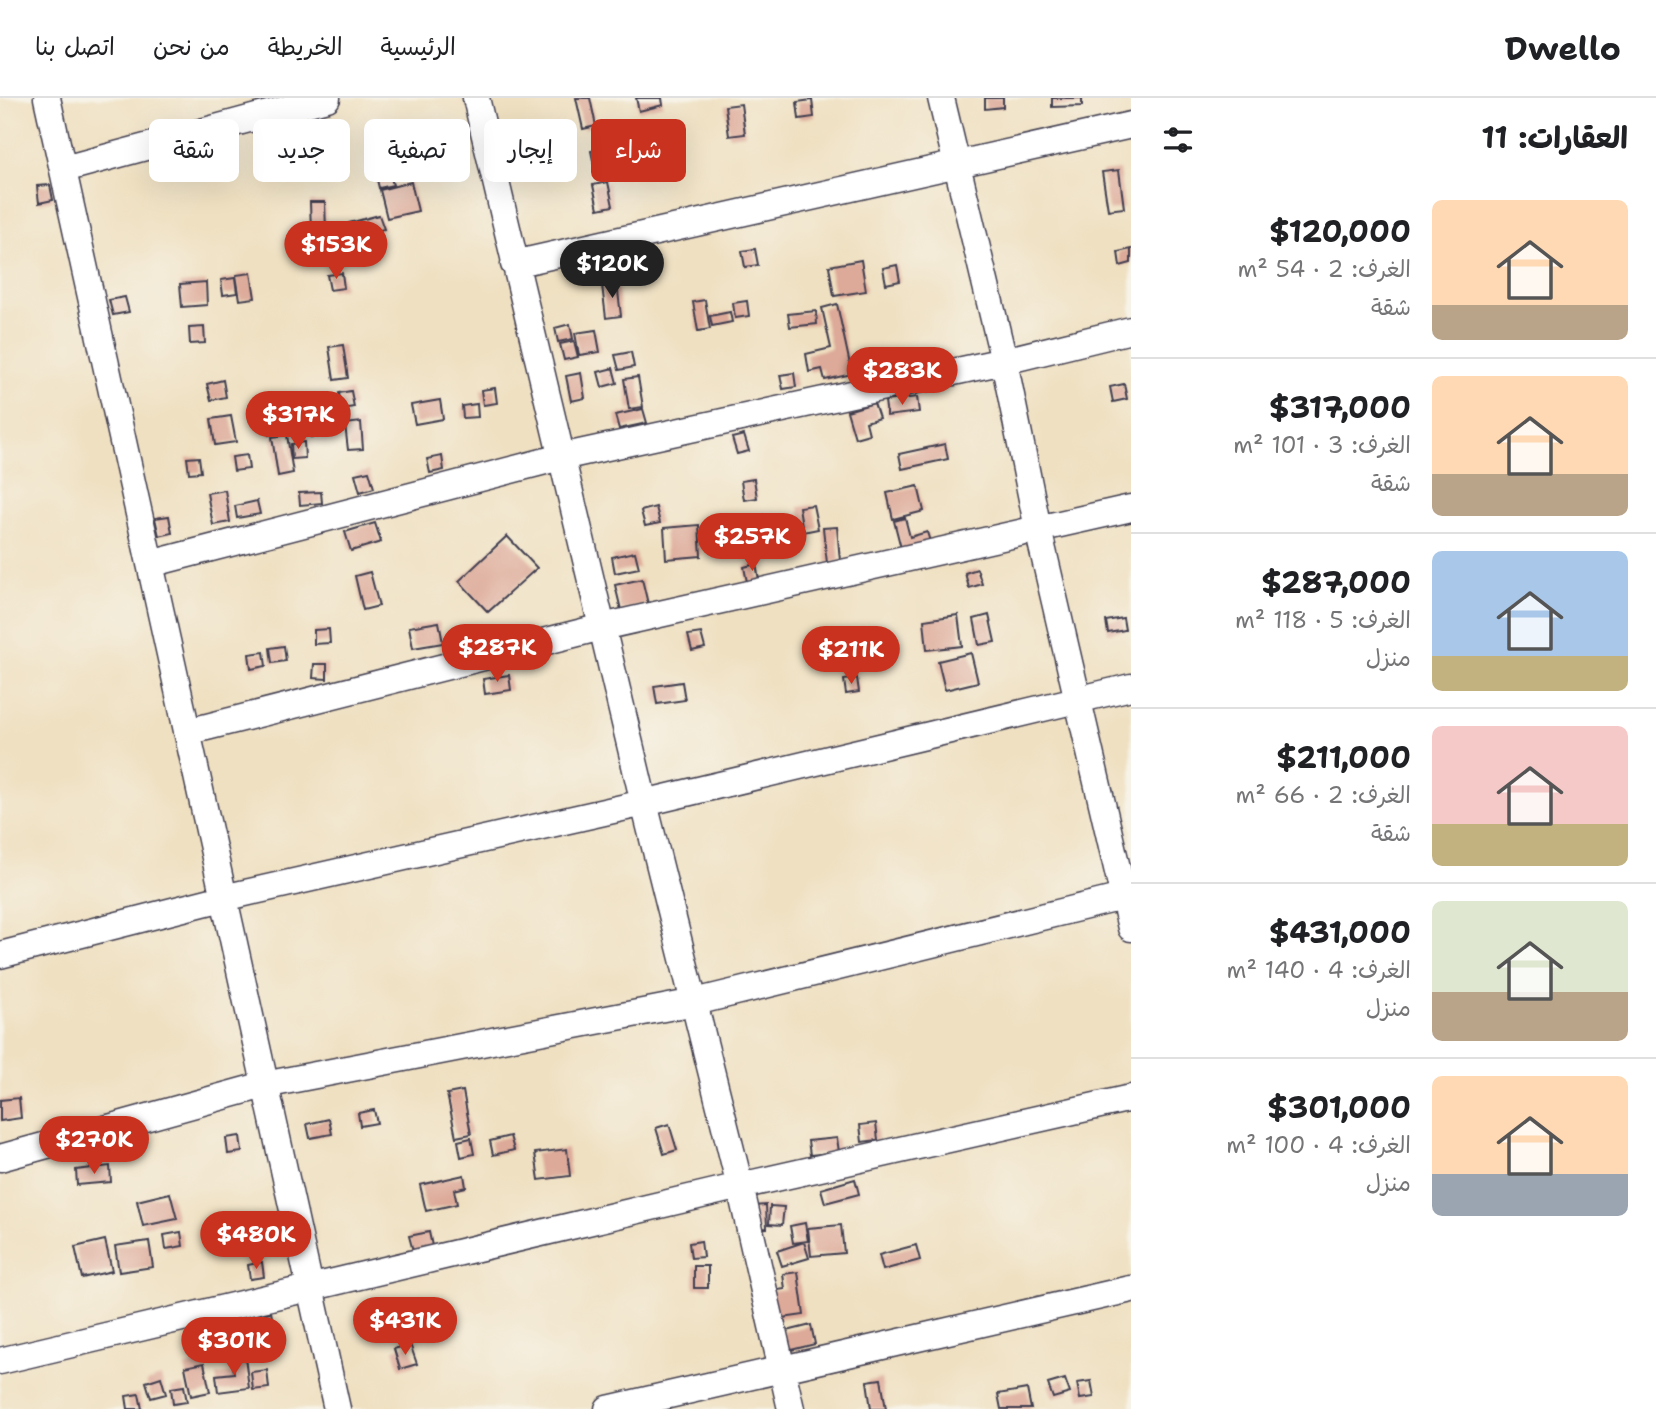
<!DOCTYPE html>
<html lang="ar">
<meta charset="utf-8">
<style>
:root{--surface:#fff;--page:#f2f2f2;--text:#202124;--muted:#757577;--line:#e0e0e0;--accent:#c8321e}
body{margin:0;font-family:"Shantell Sans","Playpen Sans Arabic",sans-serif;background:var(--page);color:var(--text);direction:rtl;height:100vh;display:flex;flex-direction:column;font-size:26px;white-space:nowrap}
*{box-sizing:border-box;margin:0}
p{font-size:23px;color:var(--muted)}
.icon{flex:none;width:38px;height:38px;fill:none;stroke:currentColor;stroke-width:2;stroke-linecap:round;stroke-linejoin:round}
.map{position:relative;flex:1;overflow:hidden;direction:ltr}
.details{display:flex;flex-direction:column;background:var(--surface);width:525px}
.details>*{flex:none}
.hud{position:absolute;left:21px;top:21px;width:665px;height:63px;direction:rtl;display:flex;gap:14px}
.price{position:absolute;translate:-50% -60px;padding:0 16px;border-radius:24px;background:var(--accent);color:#fff;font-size:23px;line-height:46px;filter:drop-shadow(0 2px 4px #0008)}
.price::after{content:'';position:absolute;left:50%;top:42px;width:21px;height:16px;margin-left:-10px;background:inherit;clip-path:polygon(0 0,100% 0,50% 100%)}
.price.selected{background:#222;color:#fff}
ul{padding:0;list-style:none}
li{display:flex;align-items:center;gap:21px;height:175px;padding:0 28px}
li+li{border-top:2px solid var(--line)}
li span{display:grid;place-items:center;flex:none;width:196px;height:140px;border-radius:10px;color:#555}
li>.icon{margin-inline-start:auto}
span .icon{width:84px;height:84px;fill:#fffc;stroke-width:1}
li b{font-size:30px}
h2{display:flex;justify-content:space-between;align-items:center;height:84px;padding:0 28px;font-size:30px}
.tag{padding:0 24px;border-radius:10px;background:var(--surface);box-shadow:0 7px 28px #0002;font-size:24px;line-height:63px}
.tag.selected{background:var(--accent);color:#fff}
header{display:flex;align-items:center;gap:42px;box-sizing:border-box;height:98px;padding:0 35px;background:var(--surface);border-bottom:2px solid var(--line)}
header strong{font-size:33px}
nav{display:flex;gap:38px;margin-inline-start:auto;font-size:24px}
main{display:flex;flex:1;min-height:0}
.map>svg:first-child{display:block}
.building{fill:#dda998}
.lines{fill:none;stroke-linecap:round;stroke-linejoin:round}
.street-casing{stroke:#413e4f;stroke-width:29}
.street{stroke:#fff;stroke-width:26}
</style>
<header>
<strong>Dwello</strong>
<nav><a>الرئيسية</a><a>الخريطة</a><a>من نحن</a><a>اتصل بنا</a></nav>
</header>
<main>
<section class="details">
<h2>العقارات: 11<svg class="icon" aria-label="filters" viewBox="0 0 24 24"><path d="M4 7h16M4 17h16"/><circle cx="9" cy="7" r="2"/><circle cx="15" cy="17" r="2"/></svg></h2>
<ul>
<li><span style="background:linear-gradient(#ffd9b3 75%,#b9a48a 0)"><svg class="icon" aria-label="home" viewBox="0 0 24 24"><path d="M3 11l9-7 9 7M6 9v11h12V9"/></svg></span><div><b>$120,000</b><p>الغرف: 2 · 54 m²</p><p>شقة</p></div></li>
<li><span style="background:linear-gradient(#ffd9b3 70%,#b9a48a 0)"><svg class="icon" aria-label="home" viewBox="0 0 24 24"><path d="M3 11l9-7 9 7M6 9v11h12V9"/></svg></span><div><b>$317,000</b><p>الغرف: 3 · 101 m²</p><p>شقة</p></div></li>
<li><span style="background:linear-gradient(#a9c7e8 75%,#c2b280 0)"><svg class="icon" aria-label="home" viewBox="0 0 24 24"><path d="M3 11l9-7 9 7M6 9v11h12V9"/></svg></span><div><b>$287,000</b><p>الغرف: 5 · 118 m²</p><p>منزل</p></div></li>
<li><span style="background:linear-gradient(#f6c9c9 70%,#c2b280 0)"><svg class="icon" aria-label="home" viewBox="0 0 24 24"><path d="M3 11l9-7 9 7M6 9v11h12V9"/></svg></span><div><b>$211,000</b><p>الغرف: 2 · 66 m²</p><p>شقة</p></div></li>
<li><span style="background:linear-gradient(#dfe7d0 65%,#b9a48a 0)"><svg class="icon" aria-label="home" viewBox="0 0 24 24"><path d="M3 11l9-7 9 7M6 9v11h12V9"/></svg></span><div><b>$431,000</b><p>الغرف: 4 · 140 m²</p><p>منزل</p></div></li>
<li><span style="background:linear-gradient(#ffd9b3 70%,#9aa5b1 0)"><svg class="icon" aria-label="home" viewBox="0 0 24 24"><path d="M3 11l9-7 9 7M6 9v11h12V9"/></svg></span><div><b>$301,000</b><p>الغرف: 4 · 100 m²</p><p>منزل</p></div></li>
</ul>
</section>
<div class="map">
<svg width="1131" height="1311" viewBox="0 0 1131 1311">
<rect width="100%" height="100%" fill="#f7f3e8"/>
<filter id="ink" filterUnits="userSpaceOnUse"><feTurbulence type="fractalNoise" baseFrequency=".0143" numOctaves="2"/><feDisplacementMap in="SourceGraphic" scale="14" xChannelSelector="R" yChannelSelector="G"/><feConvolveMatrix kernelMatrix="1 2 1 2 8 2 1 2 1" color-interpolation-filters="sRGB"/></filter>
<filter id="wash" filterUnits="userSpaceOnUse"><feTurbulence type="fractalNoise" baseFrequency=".00686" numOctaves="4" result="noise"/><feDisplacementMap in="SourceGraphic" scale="28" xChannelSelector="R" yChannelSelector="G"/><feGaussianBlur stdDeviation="1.57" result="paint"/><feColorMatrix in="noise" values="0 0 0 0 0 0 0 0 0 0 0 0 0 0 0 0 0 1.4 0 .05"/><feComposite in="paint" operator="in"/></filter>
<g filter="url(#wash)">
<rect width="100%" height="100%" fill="#efe0c1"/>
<g id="blocks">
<path class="building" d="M576,0H590L596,28L583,31Z
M636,0H662L663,7L639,13Z
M985,0H1003V9L985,11Z
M1052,0H1082V8L1052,9Z
M812,2L814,19L799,21L797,4Z
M741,6L745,36L729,38L725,8Z
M610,49L616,73L596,77L591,53Z
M388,70L393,87L379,90L375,73Z
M1119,72L1124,110L1108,112L1102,74Z
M411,84L418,113L387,120L380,92Z
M608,84L613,108L598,111L593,87Z
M50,87L53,102L39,105L37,88Z
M310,104H325L326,132H311Z
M379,117L384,131L353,139L349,125Z
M755,151L758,167L745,169L742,153Z
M1131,151V165L1120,168L1118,154Z
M861,162L866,193L834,198L829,168Z
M897,167L900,183L886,186L883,170Z
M251,175L255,200L240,202L236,177Z
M342,175L344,190L330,192L327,177Z
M235,180L237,195L223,197L221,182Z
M206,184L207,207L182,209L180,186Z
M617,185L621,218L606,220L602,187Z
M125,199L129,214L113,217L109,202Z
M705,202L710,231L698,233L693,204Z
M747,203L749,218L735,220L733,205Z
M837,206L852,276L825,282L822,271L809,274L806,256L831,250L822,210Z
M816,213L817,226L790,229L788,216Z
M730,214L732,224L712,228L710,218Z
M570,226L573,241L558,244L555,230Z
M204,229L205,245L190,246L189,230Z
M596,232L600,254L579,257L575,235Z
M574,243L578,259L564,262L560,246Z
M343,247L348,280L334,282L329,249Z
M631,254L634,269L619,272L615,257Z
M613,270L617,285L602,289L598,274Z
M581,275L585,300L571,303L566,278Z
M794,275L796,289L783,291L780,277Z
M638,279L643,309L629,311L624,281Z
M223,282L226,299L211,302L207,286Z
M1124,286L1127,301L1113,304L1110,289Z
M495,290L497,305L483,307L481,292Z
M351,293L354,309L342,311L339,295Z
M917,299L919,314L887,318L885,303Z
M440,302L443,321L415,326L411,307Z
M874,305L879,320L866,324L869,336L855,340L847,313Z
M477,306L478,319L463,320L462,308Z
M643,311L647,325L619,331L615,317Z
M231,318L236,344L215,347L211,321Z
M275,318L279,334L269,337L265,320Z
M325,322L328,336L311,339L308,326Z
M361,324L363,351L348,352L345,326Z
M287,337L293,375L278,378L272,339Z
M744,337L749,353L737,356L732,340Z
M304,344L305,360L292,361L291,346Z
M945,346L948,361L902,371L899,356Z
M247,357L249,371L234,373L232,359Z
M442,358L444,372L430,375L427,361Z
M199,359L201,374L189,375L187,360Z
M369,373L374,390L360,394L355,376Z
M754,381L757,400L744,402L741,383Z
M918,388L924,413L893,421L887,395Z
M225,392L230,424L213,427L207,395Z
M321,394L322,405L300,407L299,395Z
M257,403L260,416L237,420L235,408Z
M813,407L818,431L803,434L799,409Z
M656,409L660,425L645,428L641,413Z
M763,417L770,442L756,445L749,420Z
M169,418L172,435L159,438L155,420Z
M905,420L910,439L927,434L931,447L902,454L894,423Z
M375,425L381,444L351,453L345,434Z
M699,427L701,458L666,461L664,430Z
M837,429L840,463L827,465L823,430Z
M751,435L754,453L736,456L733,438Z
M507,438L537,470L488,514L459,483Z
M635,454L639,470L615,475L612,459Z
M756,466L759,482L747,484L744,469Z
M977,471L982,486L969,490L965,475Z
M370,474L379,508L363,512L355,478Z
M642,481L648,506L621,512L615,487Z
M958,517L962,548L927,552L924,522Z
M989,517L995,544L979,547L974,521Z
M1123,520L1125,532L1108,535L1106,523Z
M439,524L443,545L413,550L409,529Z
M329,531L330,545L314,546V532Z
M701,535L705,550L692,553L688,537Z
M886,540L890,558L863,565L859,548Z
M284,548L286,563L272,565L270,550Z
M264,554L266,568L251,571L249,556Z
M971,555L978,584L945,592L938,563Z
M314,566H327V581L313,580Z
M509,577L511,592L485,596L483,581Z
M857,580L859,594L846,596L844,582Z
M682,584L685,602L657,606L654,588Z
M463,993L471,1036L456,1039L447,996Z
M19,1000L21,1020L0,1023V1002Z
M374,1012L377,1025L360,1028L358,1015Z
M329,1021L332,1036L310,1040L307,1026Z
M876,1025L878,1042L862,1044L860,1027Z
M669,1026L677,1052L664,1056L656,1030Z
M240,1038L242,1054L228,1056L226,1040Z
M510,1038L514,1052L493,1057L490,1043Z
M471,1040L474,1056L461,1059L458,1043Z
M837,1040L839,1054L810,1057L808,1043Z
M567,1051L570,1078L539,1082L535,1055Z
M110,1068L111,1084L77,1087L76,1072Z
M464,1077L466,1089L454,1092L457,1106L426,1113L420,1087Z
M855,1081L859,1096L825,1105L821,1091Z
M170,1095L177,1121L143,1128L137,1103Z
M766,1107L767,1130L755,1131L754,1108Z
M770,1108L784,1109L782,1127L769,1126Z
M805,1125L808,1143L793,1145L790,1128Z
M841,1127L844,1155L811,1158L808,1130Z
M181,1134L183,1148L166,1151L164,1137Z
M429,1134L432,1148L413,1153L409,1138Z
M105,1142L112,1173L82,1180L75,1149Z
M149,1143L153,1169L119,1174L115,1148Z
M701,1143L703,1159L691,1160L689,1145Z
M804,1144L809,1160L782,1168L777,1153Z
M916,1147L920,1162L883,1172L879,1157Z
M262,1164L264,1179L250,1181L248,1167Z
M694,1168H708V1190H694Z
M798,1174L804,1217L775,1221L771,1193L785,1191L783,1176Z
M271,1214L276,1241L262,1243L257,1217Z
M230,1222L235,1238L223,1242L227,1257L211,1262L201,1230Z
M811,1227L815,1246L787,1253L783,1234Z
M410,1246L417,1266L400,1271L394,1251Z
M245,1259L249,1290L218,1294L216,1277L234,1275L232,1261Z
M204,1265L210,1294L191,1298L185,1269Z
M267,1272L269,1290L253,1292L251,1274Z
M161,1279L166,1296L151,1300L146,1284Z
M881,1281L886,1311H871L867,1283Z
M1065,1281L1070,1295L1053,1300L1048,1286Z
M1091,1283L1094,1299L1080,1301L1077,1285Z
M184,1288L187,1304L173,1306L171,1290Z
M1027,1291L1031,1311H1001L998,1296Z
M139,1296L142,1311H128L126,1298Z"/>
</g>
</g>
<g filter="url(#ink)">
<use href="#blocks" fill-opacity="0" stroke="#413e4f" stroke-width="2"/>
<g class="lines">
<g class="street-casing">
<path id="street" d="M47,0L337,1311
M476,0L644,705L740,1088L791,1311
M941,0L1004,263L1038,431L1131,830
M64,71L327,0
M514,166L1131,27
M150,466L561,359L1004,263L1131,232
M187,634L602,529L1131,410
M0,857L223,800L644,705L1131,589
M0,1060L264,987L695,904L1131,797
M0,1263L740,1088L1131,1000
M608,1311L1131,1191"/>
</g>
<use href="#street" class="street"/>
</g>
</g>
</svg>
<b class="price" style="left:336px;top:183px">$153K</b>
<b class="price selected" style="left:612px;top:202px">$120K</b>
<b class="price" style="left:902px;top:309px">$283K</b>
<b class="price" style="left:298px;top:353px">$317K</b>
<b class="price" style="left:752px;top:475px">$257K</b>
<b class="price" style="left:497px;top:586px">$287K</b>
<b class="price" style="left:851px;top:588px">$211K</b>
<b class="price" style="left:94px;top:1078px">$270K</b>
<b class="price" style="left:256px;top:1173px">$480K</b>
<b class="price" style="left:405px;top:1259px">$431K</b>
<b class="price" style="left:234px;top:1279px">$301K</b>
<div class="hud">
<a class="tag selected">شراء</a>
<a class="tag">إيجار</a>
<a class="tag">تصفية</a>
<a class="tag">جديد</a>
<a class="tag">شقة</a>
</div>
</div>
</main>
